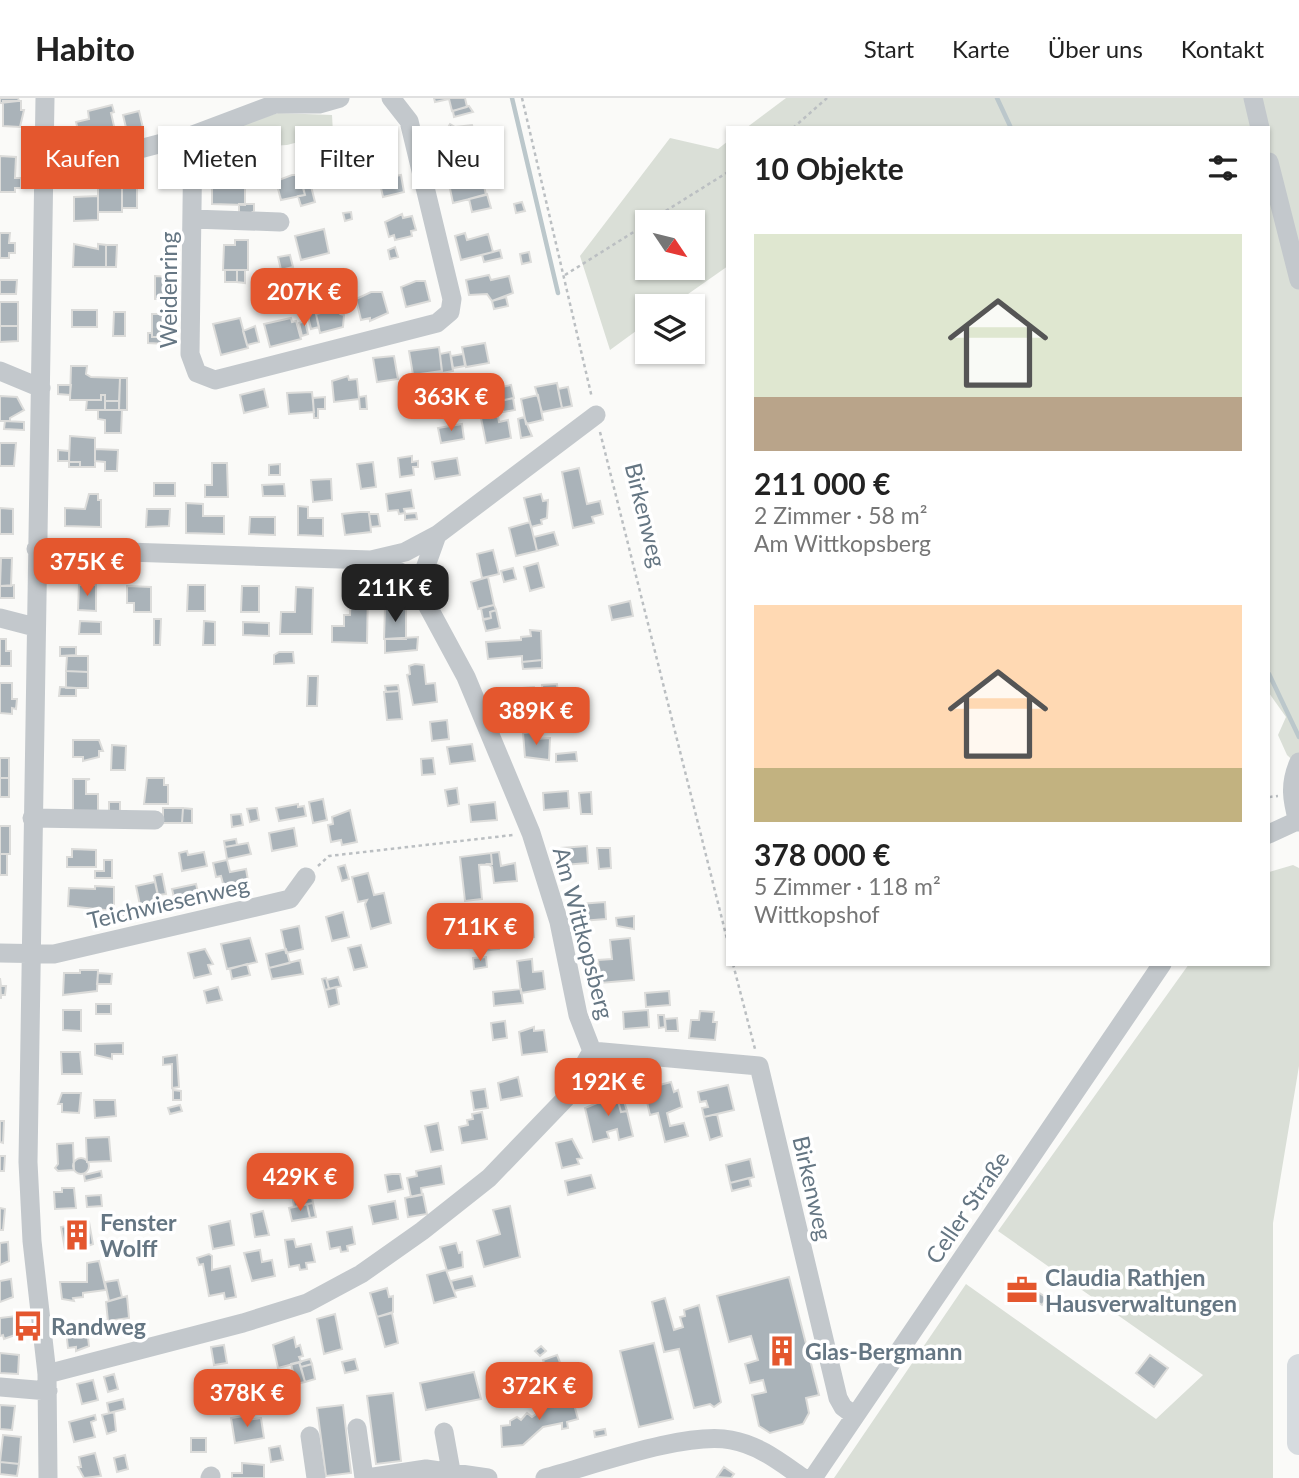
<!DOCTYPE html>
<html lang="de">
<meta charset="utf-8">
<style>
:root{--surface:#fff;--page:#f6f6f6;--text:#222;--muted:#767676;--line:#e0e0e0;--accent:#e4572e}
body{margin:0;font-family:Lato,sans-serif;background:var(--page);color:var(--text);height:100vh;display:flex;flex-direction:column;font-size:26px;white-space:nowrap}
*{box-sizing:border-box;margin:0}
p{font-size:23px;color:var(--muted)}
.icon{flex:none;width:38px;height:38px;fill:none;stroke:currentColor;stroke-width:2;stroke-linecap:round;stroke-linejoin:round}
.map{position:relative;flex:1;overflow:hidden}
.sheet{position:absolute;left:726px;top:28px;width:544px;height:840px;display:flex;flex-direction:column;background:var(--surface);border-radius:0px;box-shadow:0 2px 5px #0004}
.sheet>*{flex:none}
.guide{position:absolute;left:21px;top:28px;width:600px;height:63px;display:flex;gap:14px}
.needle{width:46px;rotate:125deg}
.controls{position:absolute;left:635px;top:112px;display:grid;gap:14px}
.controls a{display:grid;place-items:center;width:70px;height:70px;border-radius:0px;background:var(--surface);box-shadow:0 2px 5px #0004;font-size:35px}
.price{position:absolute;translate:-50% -60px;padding:0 16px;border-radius:14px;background:var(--accent);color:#fff;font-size:23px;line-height:46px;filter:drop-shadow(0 2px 4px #0008)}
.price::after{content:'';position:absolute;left:50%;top:42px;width:21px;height:16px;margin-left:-10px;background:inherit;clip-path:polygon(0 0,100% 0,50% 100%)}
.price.current{background:#222;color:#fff}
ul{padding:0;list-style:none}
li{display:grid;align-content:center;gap:14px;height:371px;padding:0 28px}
li span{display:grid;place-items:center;height:217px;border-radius:0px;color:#555}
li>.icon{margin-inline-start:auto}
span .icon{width:126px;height:126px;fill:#fffc;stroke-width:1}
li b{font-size:30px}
h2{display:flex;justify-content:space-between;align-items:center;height:84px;padding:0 28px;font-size:30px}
.chip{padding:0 24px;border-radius:0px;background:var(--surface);box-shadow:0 2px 5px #0004;font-size:24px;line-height:63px}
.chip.current{background:var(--accent);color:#fff}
header{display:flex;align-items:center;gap:42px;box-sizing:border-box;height:98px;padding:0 35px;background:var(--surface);border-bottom:2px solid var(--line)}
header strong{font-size:33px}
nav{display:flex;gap:38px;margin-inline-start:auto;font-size:24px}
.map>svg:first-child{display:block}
.green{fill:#dadfd7;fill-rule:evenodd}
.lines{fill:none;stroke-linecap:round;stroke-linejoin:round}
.stream{stroke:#bbc7cb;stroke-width:4.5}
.building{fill:#aab3b9;stroke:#dcdcda;stroke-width:2}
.path{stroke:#bbbfc2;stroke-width:2.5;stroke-dasharray:3.5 3.5;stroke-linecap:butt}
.minor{stroke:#c3c8cc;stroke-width:19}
.major{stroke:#d6dbdf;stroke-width:24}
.labels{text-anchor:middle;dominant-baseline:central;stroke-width:7;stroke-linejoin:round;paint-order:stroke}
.street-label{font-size:23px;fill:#657683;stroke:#fff}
.poi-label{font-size:23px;font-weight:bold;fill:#657683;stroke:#fff;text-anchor:start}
</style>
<header>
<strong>Habito</strong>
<nav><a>Start</a><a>Karte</a><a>Über uns</a><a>Kontakt</a></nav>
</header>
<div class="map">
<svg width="1299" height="1380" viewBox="0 0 1299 1380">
<rect width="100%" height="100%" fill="#fafaf8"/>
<path class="green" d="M786,0H1299V668L1287,657L1278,637L1286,619L1269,595V30H746Z
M278,15L332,17L333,35L287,47L235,50V29Z
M670,40L718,51L728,43V168L671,208H648L647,225L610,252L580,158ZM648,124H693V170H648Z
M1293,767L1299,770V968L1273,1125V1380H834L966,1186L1156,1321L1203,1277L998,1133L1189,866H1269V774Z"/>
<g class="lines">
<path class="stream" d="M512,0L558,195
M997,0L1011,30
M1269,576L1299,639"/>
</g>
<path class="building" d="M0,0H18L19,3L0,5Z
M434,0H465L467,9L452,13L449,1L435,4Z
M3,3H21V12H24L20,29L3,28Z
M112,7L114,14L111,15L117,41L82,49L76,24L89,21L88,13Z
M469,8L473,14L454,19L453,13Z
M139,13L143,30L127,34L123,17Z
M450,26L455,29L472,27L477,48L448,56L441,41Z
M384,34L389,53L362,59L358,40Z
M467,51L469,57L464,58L465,65L447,70L443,56Z
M0,58L16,59L15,80H21V90H15V94H0Z
M476,71L478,79L482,78L486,97L453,105L449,86L453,85L457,75Z
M292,77H300L305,97L281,102L276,83Z
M401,77L404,94L383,99L379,81Z
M212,82L232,85L234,82H245V107L212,106Z
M311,88L315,104L301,108L298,98L305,97L303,90Z
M98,90H122V114H98Z
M122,90H137V110H122Z
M487,96L491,110L472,114L469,101Z
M98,98V122L74,123V99Z
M522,104L525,113L516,115L514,106Z
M239,106H254V113L248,117H239Z
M351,114L352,121L345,123L343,115Z
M402,116L403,120L412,118L416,132L411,133L412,138L395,142L394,137L389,139L385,124Z
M324,131L329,155L301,162L295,138Z
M0,135H10L9,145H15V155H9V160H0Z
M465,135L467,142L488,136L493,154L461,162L455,138Z
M235,142H248V172H223L224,147H235Z
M74,146L98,151V146L106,147V169H73Z
M106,147H117L116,169H106Z
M395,149L398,159L390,161L388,152Z
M500,152L502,160L484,164L482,157Z
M529,154L531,164L522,166L520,156Z
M290,157L293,169L281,172L278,159Z
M225,172H237V184H225Z
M237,172H245V185L237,184Z
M489,177L491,182L509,178L513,195L492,203L487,196L469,197L466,182Z
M155,178L171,179V201H155Z
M0,182H17L16,196H0Z
M416,183H425L430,203L406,209L401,189Z
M371,194H382L388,215L370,223V220L361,222L356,201Z
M506,199L508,208L494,211L492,203Z
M0,204H18V228H0Z
M338,211L340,216L344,217L343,229L320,235L316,216Z
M72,212H97V229H72Z
M315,212L319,229L311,231L307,214Z
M114,214H125V238H113Z
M152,216H173L172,239H152Z
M240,220L248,250L221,257L213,226Z
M291,220L292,224L296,223L301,241L270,249L264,226Z
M305,223L308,236L302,238L299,225Z
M0,228H18V243L0,244Z
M255,228L259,244L247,247L243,233Z
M148,235H152V239H167V246L148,245Z
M485,245L489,265L466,269L462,249Z
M439,249L442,273L413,277L409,253Z
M450,254L453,273L442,275L440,256Z
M463,256L465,268L453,270L451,258Z
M394,258L398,281L377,284L373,260Z
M71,268H87L86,276L91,279L120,280L119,303H105V297H101V302H70Z
M348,278L349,282L357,281L359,301L334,304L332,283Z
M120,280H127V312H119Z
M557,285L562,310L542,314L535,289Z
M58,287H71L70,297L58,296Z
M511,287L514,300L494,304L491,291Z
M568,289L572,308L562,310L558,291Z
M264,291L268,309L244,315L240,297Z
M312,294L314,314L289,316L287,295Z
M101,297H105V312H86L87,302H101Z
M538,297L543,322L526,326L521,301Z
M0,298L17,299L24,312L10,320V323H0Z
M366,298L367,311H360L359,299Z
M325,299V311H318V320H314L313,300Z
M449,299L450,306L443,307L442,300Z
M513,300L515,312L503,314L501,303Z
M105,303H119V312H105Z
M98,312H122L121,335H105V322L98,321Z
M490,313L491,320L498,318L499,324L508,322L511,340L486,345L480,315Z
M524,319L532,338L521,340L518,321Z
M5,323L24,324V332L4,331Z
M462,326L464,341L441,345L438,330Z
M70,338L95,340V369H80V364H69Z
M0,345H16L14,368H0Z
M95,351L118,352L117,373H105V364L95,363Z
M58,352L69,353V363H58Z
M412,358V364L418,363V369H413L414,377L400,379L398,360Z
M457,360L460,377L435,381L432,364Z
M69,364H80V369H69Z
M373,364L376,389L361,391L357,366Z
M212,365H227L228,399H205V387H212Z
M280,366V377H269V367Z
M579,370L587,406L600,403L603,416L592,419L594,425L573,430L562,374Z
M331,381L332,402L313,404L311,382Z
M154,385H175V398H154Z
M284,386L285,398H263L262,387Z
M411,392L414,410L404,411L405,415L399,416L398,412L388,413L386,396Z
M89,396H98V402H101V429L65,428V410L85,411Z
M541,396L543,403L548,402L547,420L541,422L542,426L531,429L524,400Z
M186,405L203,406V418H224V436L186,435Z
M298,408L308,409V420H323V438L298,437Z
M0,410L13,411V436H0Z
M147,411H170L169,428L146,429Z
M360,414H369L371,434L345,437L342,416Z
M416,415L417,421L405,422V416Z
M369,416H378L380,428L371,429Z
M250,419H275V437L249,436Z
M530,424L537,453L516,458L509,430Z
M554,434L558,447L537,453L534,439Z
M493,452L499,476L482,480L477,456Z
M1,460H12L11,488H0Z
M538,465L544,489L530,493L524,469Z
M513,470L516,481L504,484L501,473Z
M488,479L494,507L478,511L471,484Z
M14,487V500H0V488Z
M79,487H96V513L78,512Z
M188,487H205V513H187Z
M127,488L151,489V514H134V505H127Z
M242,488H259V514H241Z
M296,489L313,490L312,536H280L281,514H295Z
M351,492H368L367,545L332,544V528H344V517H350Z
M630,503L633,518L612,522L609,508Z
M494,507L496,512L490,514L491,520L483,521L481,510Z
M385,510L406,511V541H384Z
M496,512L500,530L486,533L483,522L491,520L490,514Z
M154,521H161L160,547H154Z
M80,523L101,524V536H79Z
M204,523L215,524V547H203Z
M243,524L269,525V538L243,537Z
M530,532L541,533L542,562L522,564V558L488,561L486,544L521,542V539L531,538Z
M418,539L417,552L385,555V541Z
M0,541H6V553H11V568H0Z
M60,549H76V557L60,558Z
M279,554H293L294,565L274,566V557Z
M67,558H88V574L66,573Z
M542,562V570L523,571L522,564Z
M415,566L424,567L426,586L435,585L437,604L413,607L407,577L410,576L409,568Z
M66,573L88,574V590H66Z
M308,578H318L317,608H307Z
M0,585H12V601H17L16,611L12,610V616L0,615Z
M557,586L560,616L545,618L542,587Z
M398,587L399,593L386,594L385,588Z
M60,589L76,590V598H59Z
M534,589L535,606L510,608L508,591Z
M399,593L402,621L387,622L384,594Z
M447,622L449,641L432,643L430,624Z
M534,634L535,641L550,640L549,662L525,659L523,635Z
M73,642H99L103,653H99V659L83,663V659H73Z
M472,646L475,663L450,666L447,649Z
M112,647L126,648L125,672H111Z
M576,654L577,663L556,664V656Z
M0,660H9V680H0Z
M433,660L435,676L422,677L421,661Z
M0,680H9V699H0Z
M147,680H164V687H168V706H144Z
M73,681H90L86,682V696H98V714L73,713Z
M457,690L459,706L448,708L445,692Z
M568,693L569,710L544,712L543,695Z
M591,694L592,716H581L579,695Z
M323,701L327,722L313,725L309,704Z
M109,704H120V714H109Z
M495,704L497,722L471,724L469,707Z
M298,706V709L304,708L306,718L279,723L276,710Z
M163,710H183L182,725H163Z
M183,710L192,711V725H182Z
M257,710L259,722L250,724L247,711Z
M350,712L357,744L342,747L341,742L331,744L328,727L333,726L332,719Z
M241,716L243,727L232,729L231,717Z
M0,728H10V756H0Z
M294,730L297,748L272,753L269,735Z
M236,741L237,747L225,749L224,743Z
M248,745L251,756L227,761L225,749Z
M587,748L588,765L563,767L561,750Z
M597,750H610L611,770L599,771Z
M72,751L96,752V769H67V759H72Z
M187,753L188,757L204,754L207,768L182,773L179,755Z
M499,754L501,768L515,765L517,783L494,785L492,769L488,766H492L491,755Z
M491,755L492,766L479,767L482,801L465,803L460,759Z
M0,756H7V777H0Z
M104,762H112V780H95V773H104Z
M227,762L230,774L246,771L249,788L241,790L242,794L225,793L221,778L216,779L213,765Z
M345,767L349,781L342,783L338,769Z
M368,775L374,797L384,795L391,825L371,831L365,806L367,802L358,804L352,779Z
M162,776L166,796L158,797L154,778Z
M155,784L159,803L140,807L136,788Z
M196,786L200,803L176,808L172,791Z
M95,788L114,789V813L68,808L69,790L95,791Z
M605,804L606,821L581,823L579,806Z
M122,811H133V821H122Z
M343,814L349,839L332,843L326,819Z
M634,818V831L617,828L616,820Z
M532,821L534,839L509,841L507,824Z
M299,828L303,851L286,855L281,832Z
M497,837L499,851L483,853L481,839Z
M250,840L257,864L227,871L221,846Z
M630,840L634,882L600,885L598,862L612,861L610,842Z
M361,847L367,869L354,872L348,850Z
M205,851L213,866L208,867L211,876L194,880L188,855Z
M286,851L290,865L269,870L266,856Z
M486,859L487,869L474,871L473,860Z
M532,861L533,874L543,873L545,891L521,895L517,863Z
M300,862L303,876L272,881L269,870Z
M247,866L250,877L232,881L230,871Z
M80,872H98L97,893L63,897L64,875H80Z
M98,875L112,876L111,886H97Z
M338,879L341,888L329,891L327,882Z
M0,880L1,888H6L5,897H1V901Z
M326,880L329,891L325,892L322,881Z
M218,889L222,902L207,905L204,893Z
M336,889L339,906L329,909L325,892Z
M521,891L523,905L494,908L493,894Z
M669,893L670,907L646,909L645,895Z
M96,906H111V916H96Z
M63,912H81V933L63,932Z
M648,912L649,929L624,931L623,914Z
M700,913L714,914L713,924H717L715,942L689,940L691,922H699Z
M658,917H664L665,929L659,930Z
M677,920L678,933H666L665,921Z
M505,923L507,940L493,942L491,925Z
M534,929V933L544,932L547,954L522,957L519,934Z
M123,945V956H112V961L95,957V946Z
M61,954H80L82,976H62Z
M177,957L179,989L172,990V966L163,967V959Z
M518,979L522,998L501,1002L498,985Z
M626,984L630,998L623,1000L627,1013L621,1014L614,987Z
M671,984L674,994L678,992L682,1009L667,1015L670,1028L684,1025L688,1038L665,1044L658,1015L650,1017L644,991Z
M728,987L734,1012L704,1019L702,1010L708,1009L706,1003L700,1004L698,994Z
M485,991L488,1010L474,1012L471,993Z
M173,992L181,993V1002H173Z
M615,992L621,1014L627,1013L633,1038L619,1042L617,1031L607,1034L609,1040L593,1044L585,1010L602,1003L600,996Z
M62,995H81L79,1015L62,1014V1006H58Z
M94,1002H115L116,1018L95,1020Z
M180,1007L182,1013L170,1016L168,1010Z
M482,1014L487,1041L462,1045L459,1029L468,1027L467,1022L473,1021L472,1016Z
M717,1016L722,1038L710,1042L704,1019Z
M0,1023H4L3,1045L0,1044Z
M438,1025L443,1052L431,1054L425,1028Z
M109,1039L111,1063L87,1064L86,1040Z
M572,1041L582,1060L577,1061L579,1066L562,1070L556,1045Z
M73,1045L74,1072L58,1073L55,1070L58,1066L57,1046Z
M0,1058H5L4,1073H0Z
M73 1068a8 8 0 1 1 16 0a8 8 0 1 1-16 0Z
M750,1061L754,1079L730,1085L726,1067Z
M441,1068L444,1086L421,1090L422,1097L411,1099L407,1080L417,1078L416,1073Z
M101,1073L102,1079L85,1083L84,1077Z
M392,1076H400L403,1091L388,1094L385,1077Z
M591,1077L595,1090L568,1097L565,1083Z
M749,1080L751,1088L732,1093L730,1085Z
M62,1090H74L76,1110L55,1111L54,1094H62Z
M423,1096L427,1116L408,1119L405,1100Z
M101,1097L102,1108L87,1109L86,1098Z
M312,1099L313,1105L294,1109L293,1102Z
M395,1103L398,1121L373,1126L369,1108Z
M313,1105L316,1119L310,1120L307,1106Z
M307,1106L310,1120L292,1123L289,1110Z
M510,1108L520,1159L484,1169L477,1143L500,1136L493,1112Z
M0,1110L5,1111L3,1132H0Z
M263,1113L269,1137L255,1139L251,1116Z
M230,1123L234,1147L213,1151L209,1128Z
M89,1124L93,1146L77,1152V1149L65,1151L61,1129Z
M352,1129L355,1146L347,1148L348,1153L341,1154L340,1149L330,1151L327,1134Z
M294,1141L296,1149L311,1146L315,1164L306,1165L307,1171L300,1172L299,1167L289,1169L285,1142Z
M8,1144L9,1163L0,1167V1145Z
M456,1145L459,1155L462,1154L463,1169L447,1173L440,1149Z
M260,1152L262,1164L272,1162L275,1178L252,1183L244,1155Z
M209,1156L212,1158V1172L230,1168L236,1199L225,1201L224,1195L209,1198L203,1166L199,1167L197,1160Z
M99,1163L106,1192L83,1195V1199L73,1200L74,1203L62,1201L60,1184H87V1165Z
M446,1172L456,1199L434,1205L427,1177Z
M472,1178L475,1188L454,1193L451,1183Z
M789,1179L819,1297L806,1300L809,1315L803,1326L770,1335L759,1328L752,1297L766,1294L763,1282L750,1285L745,1266L758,1262L751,1238L729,1244L717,1198Z
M1018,1180L1030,1189L1019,1205L1009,1192Z
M11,1181L13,1199L0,1204V1183Z
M118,1182L122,1199L109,1203L105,1184Z
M1030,1189L1047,1200L1042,1207L1025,1196Z
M387,1190L389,1199L393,1198V1214L377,1219L370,1195Z
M127,1198L129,1220L108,1223L106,1204Z
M665,1200L674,1232L683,1229L680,1219L685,1218L684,1212L699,1207L721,1304L714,1309L710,1306L694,1310L679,1251L664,1254L652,1204Z
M392,1215L398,1245L385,1249L377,1219Z
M335,1216L342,1251L324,1256L317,1221Z
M16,1218L18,1236L4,1241L3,1237L0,1238V1220Z
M106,1222L107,1233L99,1234L97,1223Z
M87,1231L89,1248L76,1253V1249L68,1250L66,1233Z
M294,1239L296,1249L300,1247L303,1258L299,1259L301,1264L278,1270L273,1247Z
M654,1245L673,1321L639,1329L620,1253Z
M224,1247L227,1265L214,1267L211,1249Z
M541,1248L546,1253L540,1258L535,1253Z
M0,1255L19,1257L18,1276L0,1275Z
M557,1257L566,1279L551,1284L543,1262Z
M1150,1257L1168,1270L1154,1289L1136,1275Z
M310,1261L312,1266L301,1269L299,1264Z
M355,1261L358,1272L345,1275L342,1264Z
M299,1264L305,1284L296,1286L291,1266Z
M312,1266L315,1281L305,1284L301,1269Z
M474,1274L481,1301L426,1312L420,1285Z
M114,1276L118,1291L108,1294L104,1279Z
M223,1278L227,1300L202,1304L199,1295L208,1291L207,1281Z
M93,1282L98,1302L82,1306L77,1286Z
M393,1295L401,1363L376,1366L367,1298Z
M572,1299L578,1321L567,1324L568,1330L562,1331V1325L543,1329L523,1347L502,1349L501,1328L510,1327V1323L517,1319L521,1322L527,1315L532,1319L539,1314L538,1307Z
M123,1301L125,1311L109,1315L107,1305Z
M0,1307L15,1308L12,1332L0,1331Z
M343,1307L351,1375L326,1378L317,1310Z
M114,1314L116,1333L107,1336L102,1317Z
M95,1317L96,1322L91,1324L95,1339L74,1344L69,1324Z
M244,1318L245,1322L261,1320L264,1340L235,1345L231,1320Z
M605,1331L606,1337L595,1339L594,1333Z
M3,1337L21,1339L19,1366L0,1364Z
M191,1340H206V1354H191Z
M280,1348L283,1362L271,1364L269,1350Z
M95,1355L101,1378L84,1380L78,1369H81L79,1359Z
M125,1357L128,1371L117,1374L114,1360Z
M0,1364L19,1366L17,1378L0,1376Z
M242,1365L264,1367V1380H232V1375H242Z
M724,1369L734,1376L731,1380L717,1379Z"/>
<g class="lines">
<path class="path" d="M522,0L592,300
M793,30L827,0
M648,124L728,74
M565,177L648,125
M600,334L728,845
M1269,699L1278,698
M318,768L329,758L513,737
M733,866L755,951"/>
<path class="minor" d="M45,0L28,1064L32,1143L47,1276L48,1380
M1253,0L1260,30
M193,37L190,256L197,275L215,282L437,225L450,214L452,201L409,23L391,0
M1269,64L1299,182
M44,72L67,70L193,37L275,6H319L340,0
M193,121L280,124
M0,273L41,290
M437,437L596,317
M36,451L371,462L400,474L418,490L466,579L531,735L559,824L578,917L592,953L565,1001L489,1080L422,1133L361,1176L307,1205L243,1225L47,1276
M371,462L405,454L437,437L418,490
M0,520L35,529
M32,720L155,722
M1298,724C1292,702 1289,686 1299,664
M1269,736L1299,722
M0,855L54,856L290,801L306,779
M592,953L759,968L838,1300L843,1309L855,1318
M0,1289L48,1293
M357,1330L364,1380
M444,1334L451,1373
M310,1338L316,1380
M210,1380L211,1378
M367,1380L426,1371L488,1380
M545,1380C591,1368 686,1333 731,1342C759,1347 780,1364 803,1380
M813,1380L1162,866"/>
<path class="major" d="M1299,1268V1345"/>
</g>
<defs>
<g id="building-bare" transform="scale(2.415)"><path d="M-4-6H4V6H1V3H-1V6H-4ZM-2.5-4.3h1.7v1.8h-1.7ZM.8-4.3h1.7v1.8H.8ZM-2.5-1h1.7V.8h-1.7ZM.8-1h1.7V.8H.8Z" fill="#e4572e" stroke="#fff" stroke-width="2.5" paint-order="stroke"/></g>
<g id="office-bare" transform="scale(2.415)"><path d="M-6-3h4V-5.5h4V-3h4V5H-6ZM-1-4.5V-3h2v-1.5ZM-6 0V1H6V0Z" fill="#e4572e" stroke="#fff" stroke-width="2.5" paint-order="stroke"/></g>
<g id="bus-bare" transform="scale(2.415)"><path d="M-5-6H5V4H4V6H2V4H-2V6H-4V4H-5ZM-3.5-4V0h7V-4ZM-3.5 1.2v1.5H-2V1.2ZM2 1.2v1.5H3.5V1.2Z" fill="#e4572e" stroke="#fff" stroke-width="2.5" paint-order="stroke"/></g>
</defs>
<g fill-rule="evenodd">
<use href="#building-bare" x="77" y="1137"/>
<use href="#office-bare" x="1022" y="1192"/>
<use href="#bus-bare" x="28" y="1228"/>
<use href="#building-bare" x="782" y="1253"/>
</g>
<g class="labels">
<g class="street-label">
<text transform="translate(168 192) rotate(-90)">Weidenring</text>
<text transform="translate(646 417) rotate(76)">Birkenweg</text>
<text transform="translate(168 804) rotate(-13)">Teichwiesenweg</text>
<text transform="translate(584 835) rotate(75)">Am Wittkopsberg</text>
<text transform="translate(813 1090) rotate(77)">Birkenweg</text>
<text transform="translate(967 1109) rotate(-56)">Celler Straße</text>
</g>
<g class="poi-label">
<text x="100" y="1124">Fenster<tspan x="100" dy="26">Wolff</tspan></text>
<text x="1045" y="1179">Claudia Rathjen<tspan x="1045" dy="26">Hausverwaltungen</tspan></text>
<text x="51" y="1228">Randweg</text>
<text x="805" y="1253">Glas-Bergmann</text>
</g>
</g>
</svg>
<div class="controls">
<a><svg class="needle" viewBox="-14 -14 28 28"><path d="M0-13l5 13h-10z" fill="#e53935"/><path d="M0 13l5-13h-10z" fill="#767676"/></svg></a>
<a><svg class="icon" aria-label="layers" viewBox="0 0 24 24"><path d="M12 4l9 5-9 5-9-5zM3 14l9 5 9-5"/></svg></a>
</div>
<b class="price" style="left:304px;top:230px">207K €</b>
<b class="price" style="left:451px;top:335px">363K €</b>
<b class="price" style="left:87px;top:500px">375K €</b>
<b class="price current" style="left:395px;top:526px">211K €</b>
<b class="price" style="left:536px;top:649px">389K €</b>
<b class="price" style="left:480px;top:865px">711K €</b>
<b class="price" style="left:608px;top:1020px">192K €</b>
<b class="price" style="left:300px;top:1115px">429K €</b>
<b class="price" style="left:539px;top:1324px">372K €</b>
<b class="price" style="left:247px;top:1331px">378K €</b>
<div class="guide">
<a class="chip current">Kaufen</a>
<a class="chip">Mieten</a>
<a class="chip">Filter</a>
<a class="chip">Neu</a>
</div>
<section class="sheet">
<h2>10 Objekte<svg class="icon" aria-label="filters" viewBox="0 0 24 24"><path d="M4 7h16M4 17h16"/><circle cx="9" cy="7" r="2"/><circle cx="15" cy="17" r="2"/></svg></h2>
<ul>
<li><span style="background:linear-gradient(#dfe7d0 75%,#b9a48a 0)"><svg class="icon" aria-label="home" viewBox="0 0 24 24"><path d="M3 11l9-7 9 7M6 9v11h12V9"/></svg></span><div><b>211 000 €</b><p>2 Zimmer · 58 m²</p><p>Am Wittkopsberg</p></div></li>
<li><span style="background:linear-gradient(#ffd9b3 75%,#c2b280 0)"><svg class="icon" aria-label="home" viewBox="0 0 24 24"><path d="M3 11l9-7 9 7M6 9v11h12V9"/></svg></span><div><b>378 000 €</b><p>5 Zimmer · 118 m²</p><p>Wittkopshof</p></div></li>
</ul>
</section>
</div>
